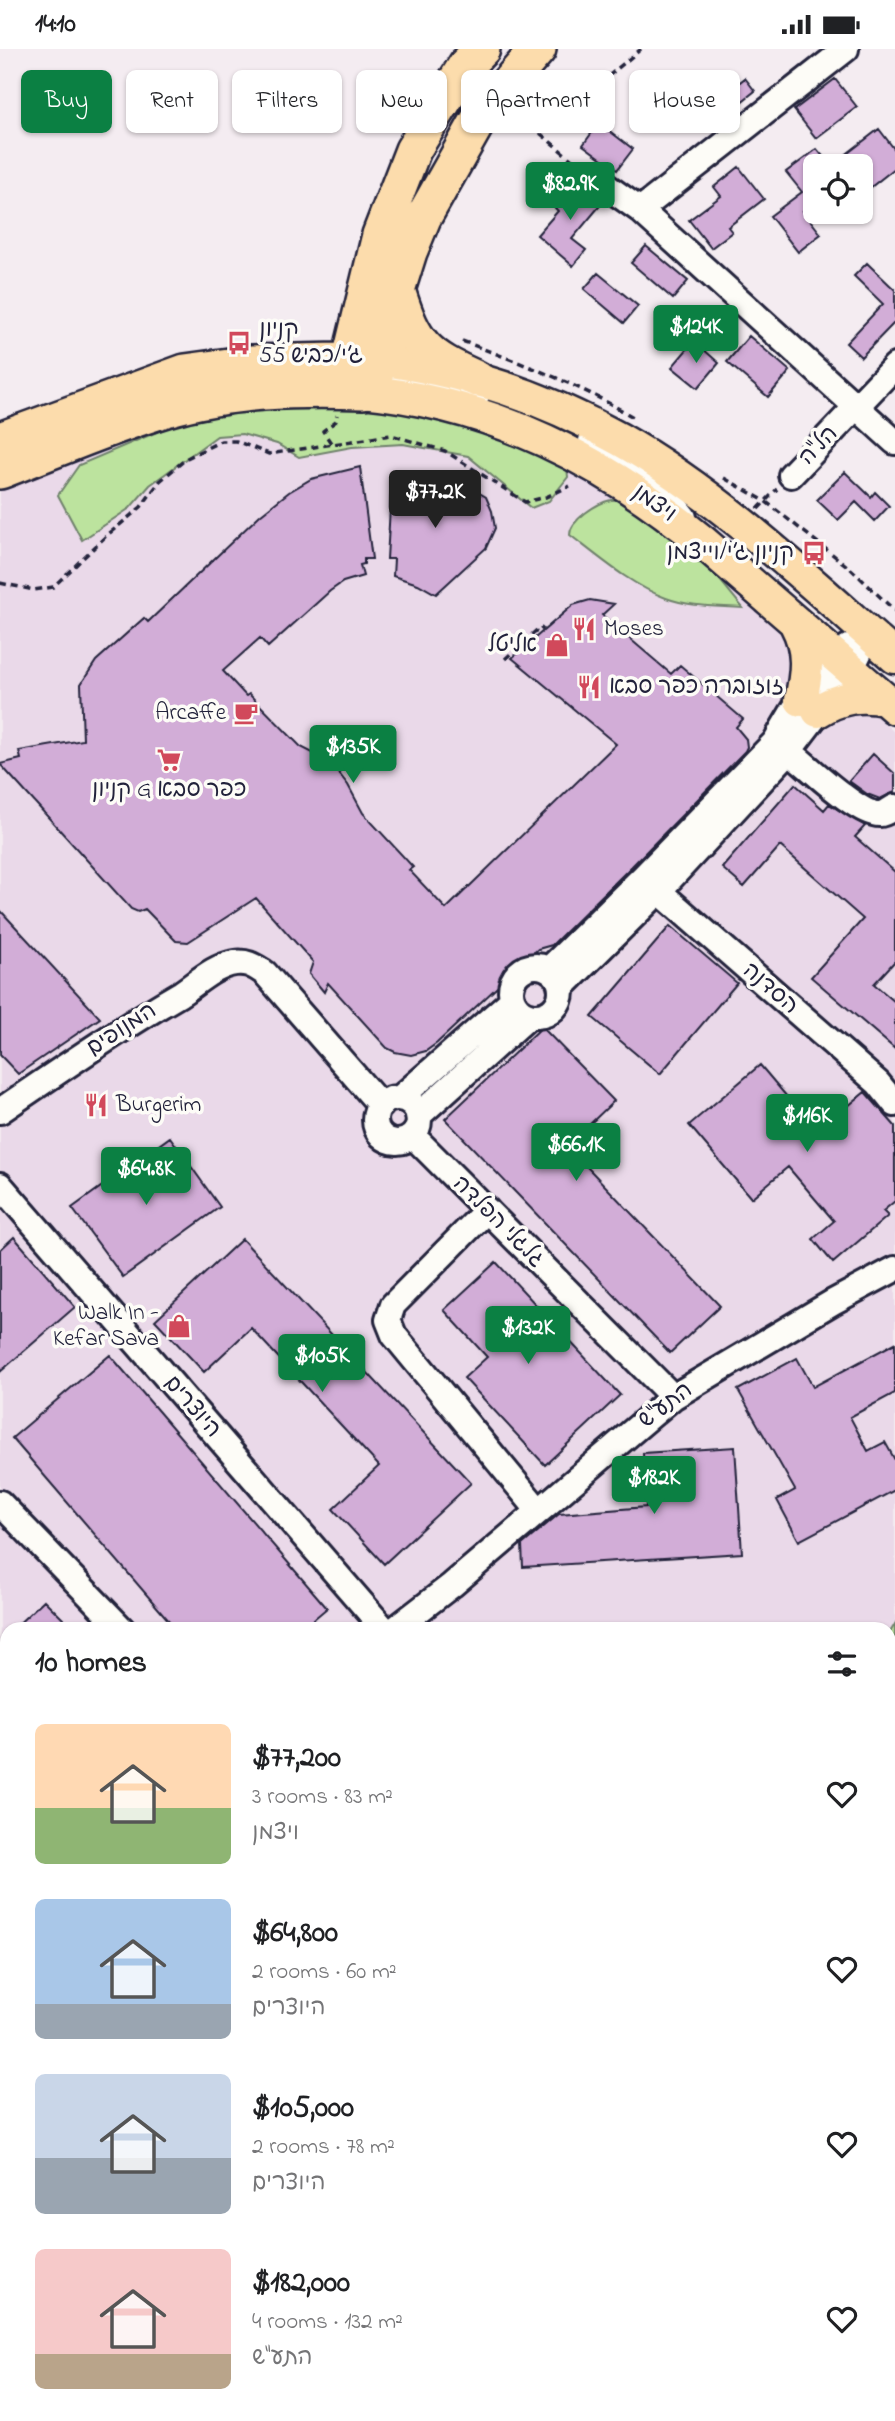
<!DOCTYPE html>
<meta charset="utf-8">
<style>
:root{--surface:#fff;--page:#f6f6f6;--text:#202124;--muted:#757577;--accent:#0b8043}
body{margin:0;font-family:"Indie Flower","Playpen Sans Hebrew",sans-serif;background:var(--page);color:var(--text);height:100vh;display:flex;flex-direction:column;font-size:26px;white-space:nowrap}
*{box-sizing:border-box;margin:0}
p{font-size:23px;color:var(--muted)}
.icon{flex:none;width:38px;height:38px;fill:none;stroke:currentColor;stroke-width:2;stroke-linecap:round;stroke-linejoin:round}
.map{position:relative;flex:1;overflow:hidden}
.sheet{position:absolute;left:0px;top:1573px;width:896px;height:800px;display:flex;flex-direction:column;background:var(--surface);border-radius:21px 21px 0 0;box-shadow:0 2px 5px #0004}
.sheet>*{flex:none}
.banner{position:absolute;left:21px;top:21px;width:854px;height:63px;display:flex;gap:14px}
.fabs{position:absolute;left:803px;top:105px;display:grid;gap:14px}
.fabs a{display:grid;place-items:center;width:70px;height:70px;border-radius:10px;background:var(--surface);box-shadow:0 2px 5px #0004;font-size:35px}
.price{position:absolute;translate:-50% -60px;padding:0 16px;border-radius:7px;background:var(--accent);color:#fff;font-size:23px;line-height:46px;filter:drop-shadow(0 2px 4px #0008)}
.price::after{content:'';position:absolute;left:50%;top:42px;width:21px;height:16px;margin-left:-10px;background:inherit;clip-path:polygon(0 0,100% 0,50% 100%)}
.price.active{background:#222;color:#fff}
ul{padding:0;list-style:none}
li{display:flex;align-items:center;gap:21px;height:175px;padding:0 35px}
li span{display:grid;place-items:center;flex:none;width:196px;height:140px;border-radius:10px;color:#555}
li>.icon{margin-inline-start:auto}
span .icon{width:84px;height:84px;fill:#fffc;stroke-width:1}
li b{font-size:30px}
h2{display:flex;justify-content:space-between;align-items:center;height:84px;padding:0 35px;font-size:30px}
.tag{padding:0 24px;border-radius:10px;background:var(--surface);box-shadow:0 2px 5px #0004;font-size:24px;line-height:63px}
.tag.active{background:var(--accent);color:#fff}
.status{display:flex;justify-content:space-between;align-items:center;height:49px;padding:0 35px;background:var(--surface);direction:ltr}
.status svg{height:19px;fill:currentColor}
.map>svg:first-child{display:block}
.built{fill:#ead9e9}
.green{fill:#bce39e;stroke:#6f826c;stroke-width:2}
.building{fill:#d2add7;stroke:#22223b;stroke-width:2}
.lines{fill:none;stroke-linecap:round;stroke-linejoin:round}
.minor-casing{stroke:#22223b;stroke-width:30}
.major-casing{stroke:#22223b;stroke-width:37}
.highway-casing{stroke:#22223b;stroke-width:40}
.path{stroke:#22223b;stroke-width:3.5;stroke-dasharray:7 5;stroke-linecap:butt}
.minor{stroke:#fdfcf7;stroke-width:24}
.major{stroke:#fcdcac;stroke-width:32}
.highway{stroke:#fcdcac;stroke-width:35}
.labels{text-anchor:middle;dominant-baseline:central;stroke-width:7;stroke-linejoin:round;paint-order:stroke}
.poi-label{font-size:23px;fill:#22223b;stroke:#fdfcf7;text-anchor:start}
.street-label{font-size:23px;fill:#22223b;stroke:#fdfcf7}
</style>
<div class="status"><b>14:10</b><svg viewBox="0 0 49 12"><path d="M0 12V9h3v3zM5 12V6h3v6zM10 12V3h3v9zM15 12V0h3v12zM26 1h20v11H26zM47 4h2v5h-2z"/></svg></div>
<div class="map">
<svg width="895" height="2372" viewBox="0 0 895 2372">
<rect width="100%" height="100%" fill="#f4ecf1"/>
<filter id="ink" filterUnits="userSpaceOnUse"><feTurbulence type="fractalNoise" baseFrequency=".0143" numOctaves="2"/><feDisplacementMap in="SourceGraphic" scale="14" xChannelSelector="R" yChannelSelector="G"/><feConvolveMatrix kernelMatrix="1 2 1 2 8 2 1 2 1" color-interpolation-filters="sRGB"/></filter>
<g filter="url(#ink)">
<path class="built" d="M487,378L602,431L700,500L895,684V1573L889,1585V1580H7V2366H145L141,2372H0V439L56,415L164,383Z"/>
<path class="green" d="M350,353L431,362L566,408L568,428L549,452L531,459L468,407L403,395L352,398L299,408L277,395L242,385L217,387L150,436L130,459L82,491L58,446L79,416L178,374L275,355Z
M629,450L697,503L743,559C718,557 690,558 666,549C631,536 600,509 570,486C570,471 597,454 611,451C617,450 623,451 629,450Z
M895,1575V2155L889,2162V1585Z
M145,2366H710L705,2372H141Z"/>
<path class="building" d="M745,29L755,42L731,61L721,48Z
M835,30L857,58L816,89L794,61Z
M599,74L633,100L617,121L583,96Z
M879,80L895,101V119L871,138L861,125V117H816V161L811,155L803,162L821,185L798,203L770,167L802,143L786,123L817,100L831,117Z
M739,118L764,150L728,178L732,183L711,199L689,171L721,147L714,138Z
M578,132L603,153L572,190L586,201L573,217L537,186L558,162L555,159Z
M646,197L688,232L673,250L631,214Z
M867,214L895,241V273L861,308L846,294L883,255L854,227Z
M598,224L638,257L624,274L584,240Z
M749,287L790,322L768,348L727,313Z
M694,292L719,314L698,339L672,318Z
M360,418L372,510H364V515L360,516L363,527L343,533L330,542L268,598L260,589L223,622L246,647L249,645L301,698L317,706L337,722L348,736L363,764L413,818L409,821L446,860L616,695L512,609L573,556L590,551L614,555L602,566L671,625L680,616L743,670L736,678L746,690L747,698L745,702L632,817L552,896L538,900L437,994L426,1002L411,1006L395,1003L387,999L328,934L324,943L309,925L313,913L256,849L188,893L176,892L145,860L138,863L131,860L0,715L21,710L19,702L83,691L81,635L96,612L144,569L148,573L260,466L289,443L311,430Z
M845,423L871,448L875,443L889,457L875,472L856,453L838,471L817,451Z
M392,424L417,426L459,442L462,434L486,448L492,462L495,479L486,499L436,545L418,535L393,527L394,510H387Z
M873,705L895,725V743L880,750L867,745L849,732Z
M795,735L824,761L829,755L865,777L855,788L895,823V912L874,935L895,953V1000L811,928L863,870L780,797L744,838L722,819Z
M0,861L100,969L18,1025L0,1006Z
M670,877L737,934L660,1025L592,968Z
M542,978L614,1052L567,1097L720,1257L670,1304L445,1070Z
M760,1016L804,1068L817,1056L830,1072L865,1043L895,1077V1152L883,1162L888,1167L833,1214L813,1190L834,1172L788,1118L751,1149L689,1076Z
M170,1088L220,1158L123,1228L72,1159Z
M14,1188L75,1258L0,1323V1201Z
M242,1190L471,1434L384,1515L333,1460L379,1417L251,1279L204,1323L155,1271Z
M496,1213L620,1346L545,1416L464,1329L487,1308L444,1261Z
M895,1294V1344L850,1368L868,1402L885,1393L895,1411V1441L799,1492L777,1451L795,1441L738,1341L797,1309L813,1338Z
M110,1306L327,1559L302,1580H176L12,1389Z
M735,1398L742,1504L523,1518L522,1496L559,1465L646,1458L643,1404Z
M44,1551L73,1580H13Z"/>
<g class="lines">
<g class="minor-casing">
<path id="minor" d="M599,132L640,161L895,393
M640,161L846,0
M395,338L436,337L477,346
M591,392C627,412 660,435 684,468
M791,426L895,317
M786,687L789,702C807,716 859,767 880,765C885,765 891,760 895,758
M646,831L878,1034L895,1055
M511 942a25 25 0 1 1 50 0a25 25 0 1 1-50 0Z
M549,920L643,828L775,693C792,662 818,618 848,598
M561,939L658,843L789,702L851,621L869,584
M400,1049L512,951
M375 1071a22 22 0 1 1 44 0a22 22 0 1 1-44 0Z
M0,1062C59,1022 118,981 180,945C197,934 214,917 235,914C248,912 255,918 265,924L381,1057
M418,1067L529,967
M413,1087L673,1348
M0,1136L384,1580
M487,1161L393,1256L388,1271L394,1286L539,1462
M0,1454L122,1580
M395,1580L452,1536L673,1348L833,1253L895,1220
M0,1772L7,1780
M0,1910L7,1903
M891,2159L895,2162
M889,2355L895,2348
M86,2372L89,2366
M873,2372L879,2366"/>
</g>
<g class="major-casing">
<path id="major" d="M383,311C466,322 546,349 619,390C719,446 810,533 895,608
M363,342C494,355 602,410 703,493L895,659
M796,575C810,601 807,624 801,651
M818,662C840,648 860,645 885,650"/>
</g>
<g class="highway-casing">
<path id="highway" d="M397,241C414,296 425,307 477,330
M358,329L350,310L380,186L413,101L466,16L482,0
M363,342L383,311L397,241L409,203L423,169L483,63L538,0
M0,391L185,323L251,314L383,311
M0,422C55,401 110,377 166,360C229,341 298,340 363,342"/>
</g>
<path class="path" d="M539,36L549,48L575,28L588,44L641,0
M583,120L541,85L588,44
M462,292C521,314 579,335 633,368
M331,394L323,382L336,372L337,366
M724,429L765,452L851,520L895,562
M758,460L777,440
M0,534L34,541L53,538L105,488L141,458L160,432L187,409L221,392H236L269,405L391,386L445,402L525,453L546,448L570,437
M505,610L540,578L543,581
M889,1614L895,1613
M889,1707L895,1711
M889,1853L895,1836
M889,1927L895,1930
M889,2033L895,2021
M889,2128L895,2120
M189,2372L191,2366
M244,2372L245,2366
M378,2372L380,2366
M694,2372L699,2366"/>
<use href="#minor" class="minor"/>
<use href="#major" class="major"/>
<use href="#highway" class="highway"/>
</g>
</g>
<defs>
<g id="bus-bare" transform="scale(1.89)"><path d="M-5-6H5V4H4V6H2V4H-2V6H-4V4H-5ZM-3.5-4V0h7V-4ZM-3.5 1.2v1.5H-2V1.2ZM2 1.2v1.5H3.5V1.2Z" fill="#d1495b" stroke="#fdfcf7" stroke-width="2.5" paint-order="stroke"/></g>
<g id="restaurant-bare" transform="scale(1.89)"><path d="M-5-6h1v4h1v-4h1v4h1v-4h1v5L-1.5 .5V6h-2V.5L-5-1ZM5-6V6H3V1.5H1.5Q1.5-4 5-6Z" fill="#d1495b" stroke="#fdfcf7" stroke-width="2.5" paint-order="stroke"/></g>
<g id="shop-bare" transform="scale(1.89)"><path d="M-5-2.5h2.3a2.7 3.5 0 0 1 5.4 0H5L5.5 6h-11ZM-1.5-2.5h3a1.5 2.3 0 0 0-3 0Z" fill="#d1495b" stroke="#fdfcf7" stroke-width="2.5" paint-order="stroke"/></g>
<g id="cafe-bare" transform="scale(1.89)"><path d="M-5.5-4.5H6V0H3Q3 3.5 0 3.5H-2.5Q-5.5 3.5-5.5 0ZM3-3.2v2h1.7v-2ZM-6 4.5H4V6H-6Z" fill="#d1495b" stroke="#fdfcf7" stroke-width="2.5" paint-order="stroke"/></g>
<g id="supermarket-bare" transform="scale(1.89)"><path d="M-6-5.5h2.5l.6 2H6L4.5 2H-2.5L-4.4-4H-6ZM-1.5 3.2a1.3 1.3 0 1 0 .1 0ZM3 3.2a1.3 1.3 0 1 0 .1 0Z" fill="#d1495b" stroke="#fdfcf7" stroke-width="2.5" paint-order="stroke"/></g>
</defs>
<g fill-rule="evenodd">
<use href="#bus-bare" x="239" y="294"/>
<use href="#bus-bare" x="814" y="504"/>
<use href="#restaurant-bare" x="584" y="580"/>
<use href="#shop-bare" x="557" y="596"/>
<use href="#restaurant-bare" x="589" y="638"/>
<use href="#cafe-bare" x="246" y="664"/>
<use href="#supermarket-bare" x="169" y="711"/>
<use href="#restaurant-bare" x="96" y="1056"/>
<use href="#shop-bare" x="179" y="1277"/>
</g>
<g class="labels">
<g class="poi-label">
<text x="259" y="281">קניון<tspan x="259" dy="26">ג׳י/כביש 55</tspan></text>
<text x="794" y="504" text-anchor="end">קניון ג׳י/וייצמן</text>
<text x="604" y="580">Moses</text>
<text x="537" y="596" text-anchor="end">אליטל</text>
<text x="609" y="638">זוזוברה כפר סבא</text>
<text x="226" y="664" text-anchor="end">Arcaffe</text>
<text x="169" y="741" text-anchor="middle">קניון G כפר סבא</text>
<text x="116" y="1056">Burgerim</text>
<text x="159" y="1264" text-anchor="end">Walk In -<tspan x="159" dy="26">Kefar Sava</tspan></text>
</g>
<g class="street-label">
<text transform="translate(819 397) rotate(-46)">הל"ה</text>
<text transform="translate(654 455) rotate(36)">ויצמן</text>
<text transform="translate(770 940) rotate(41)">הסדנה</text>
<text transform="translate(122 981) rotate(-33)">המנופים</text>
<text transform="translate(498 1173) rotate(45)">גלגלי הפלדה</text>
<text transform="translate(666 1357) rotate(-37)">התע"ש</text>
<text transform="translate(192 1358) rotate(49)">היוצרים</text>
</g>
</g>
</svg>
<div class="fabs">
<a><svg class="icon" aria-label="locate" viewBox="0 0 24 24"><circle cx="12" cy="12" r="6"/><path d="M12 2v4M12 18v4M2 12h4M18 12h4"/></svg></a>
</div>
<b class="price" style="left:570px;top:173px">$82.9K</b>
<b class="price" style="left:696px;top:316px">$124K</b>
<b class="price active" style="left:435px;top:481px">$77.2K</b>
<b class="price" style="left:353px;top:736px">$135K</b>
<b class="price" style="left:807px;top:1105px">$116K</b>
<b class="price" style="left:576px;top:1134px">$66.1K</b>
<b class="price" style="left:146px;top:1158px">$64.8K</b>
<b class="price" style="left:528px;top:1317px">$132K</b>
<b class="price" style="left:322px;top:1345px">$105K</b>
<b class="price" style="left:654px;top:1467px">$182K</b>
<div class="banner">
<a class="tag active">Buy</a>
<a class="tag">Rent</a>
<a class="tag">Filters</a>
<a class="tag">New</a>
<a class="tag">Apartment</a>
<a class="tag">House</a>
</div>
<section class="sheet">
<h2>10 homes<svg class="icon" aria-label="filters" viewBox="0 0 24 24"><path d="M4 7h16M4 17h16"/><circle cx="9" cy="7" r="2"/><circle cx="15" cy="17" r="2"/></svg></h2>
<ul>
<li><span style="background:linear-gradient(#ffd9b3 60%,#8fb573 0)"><svg class="icon" aria-label="home" viewBox="0 0 24 24"><path d="M3 11l9-7 9 7M6 9v11h12V9"/></svg></span><div><b>$77,200</b><p>3 rooms · 83 m²</p><p>ויצמן</p></div><svg class="icon" aria-label="heart" viewBox="0 0 24 24"><path d="M12 20l-8-8c-3-5 5-10 8-4 3-6 11-1 8 4z"/></svg></li>
<li><span style="background:linear-gradient(#a9c7e8 75%,#9aa5b1 0)"><svg class="icon" aria-label="home" viewBox="0 0 24 24"><path d="M3 11l9-7 9 7M6 9v11h12V9"/></svg></span><div><b>$64,800</b><p>2 rooms · 60 m²</p><p>היוצרים</p></div><svg class="icon" aria-label="heart" viewBox="0 0 24 24"><path d="M12 20l-8-8c-3-5 5-10 8-4 3-6 11-1 8 4z"/></svg></li>
<li><span style="background:linear-gradient(#c9d6e8 60%,#9aa5b1 0)"><svg class="icon" aria-label="home" viewBox="0 0 24 24"><path d="M3 11l9-7 9 7M6 9v11h12V9"/></svg></span><div><b>$105,000</b><p>2 rooms · 78 m²</p><p>היוצרים</p></div><svg class="icon" aria-label="heart" viewBox="0 0 24 24"><path d="M12 20l-8-8c-3-5 5-10 8-4 3-6 11-1 8 4z"/></svg></li>
<li><span style="background:linear-gradient(#f6c9c9 75%,#b9a48a 0)"><svg class="icon" aria-label="home" viewBox="0 0 24 24"><path d="M3 11l9-7 9 7M6 9v11h12V9"/></svg></span><div><b>$182,000</b><p>4 rooms · 132 m²</p><p>התע&quot;ש</p></div><svg class="icon" aria-label="heart" viewBox="0 0 24 24"><path d="M12 20l-8-8c-3-5 5-10 8-4 3-6 11-1 8 4z"/></svg></li>
</ul>
</section>
</div>
